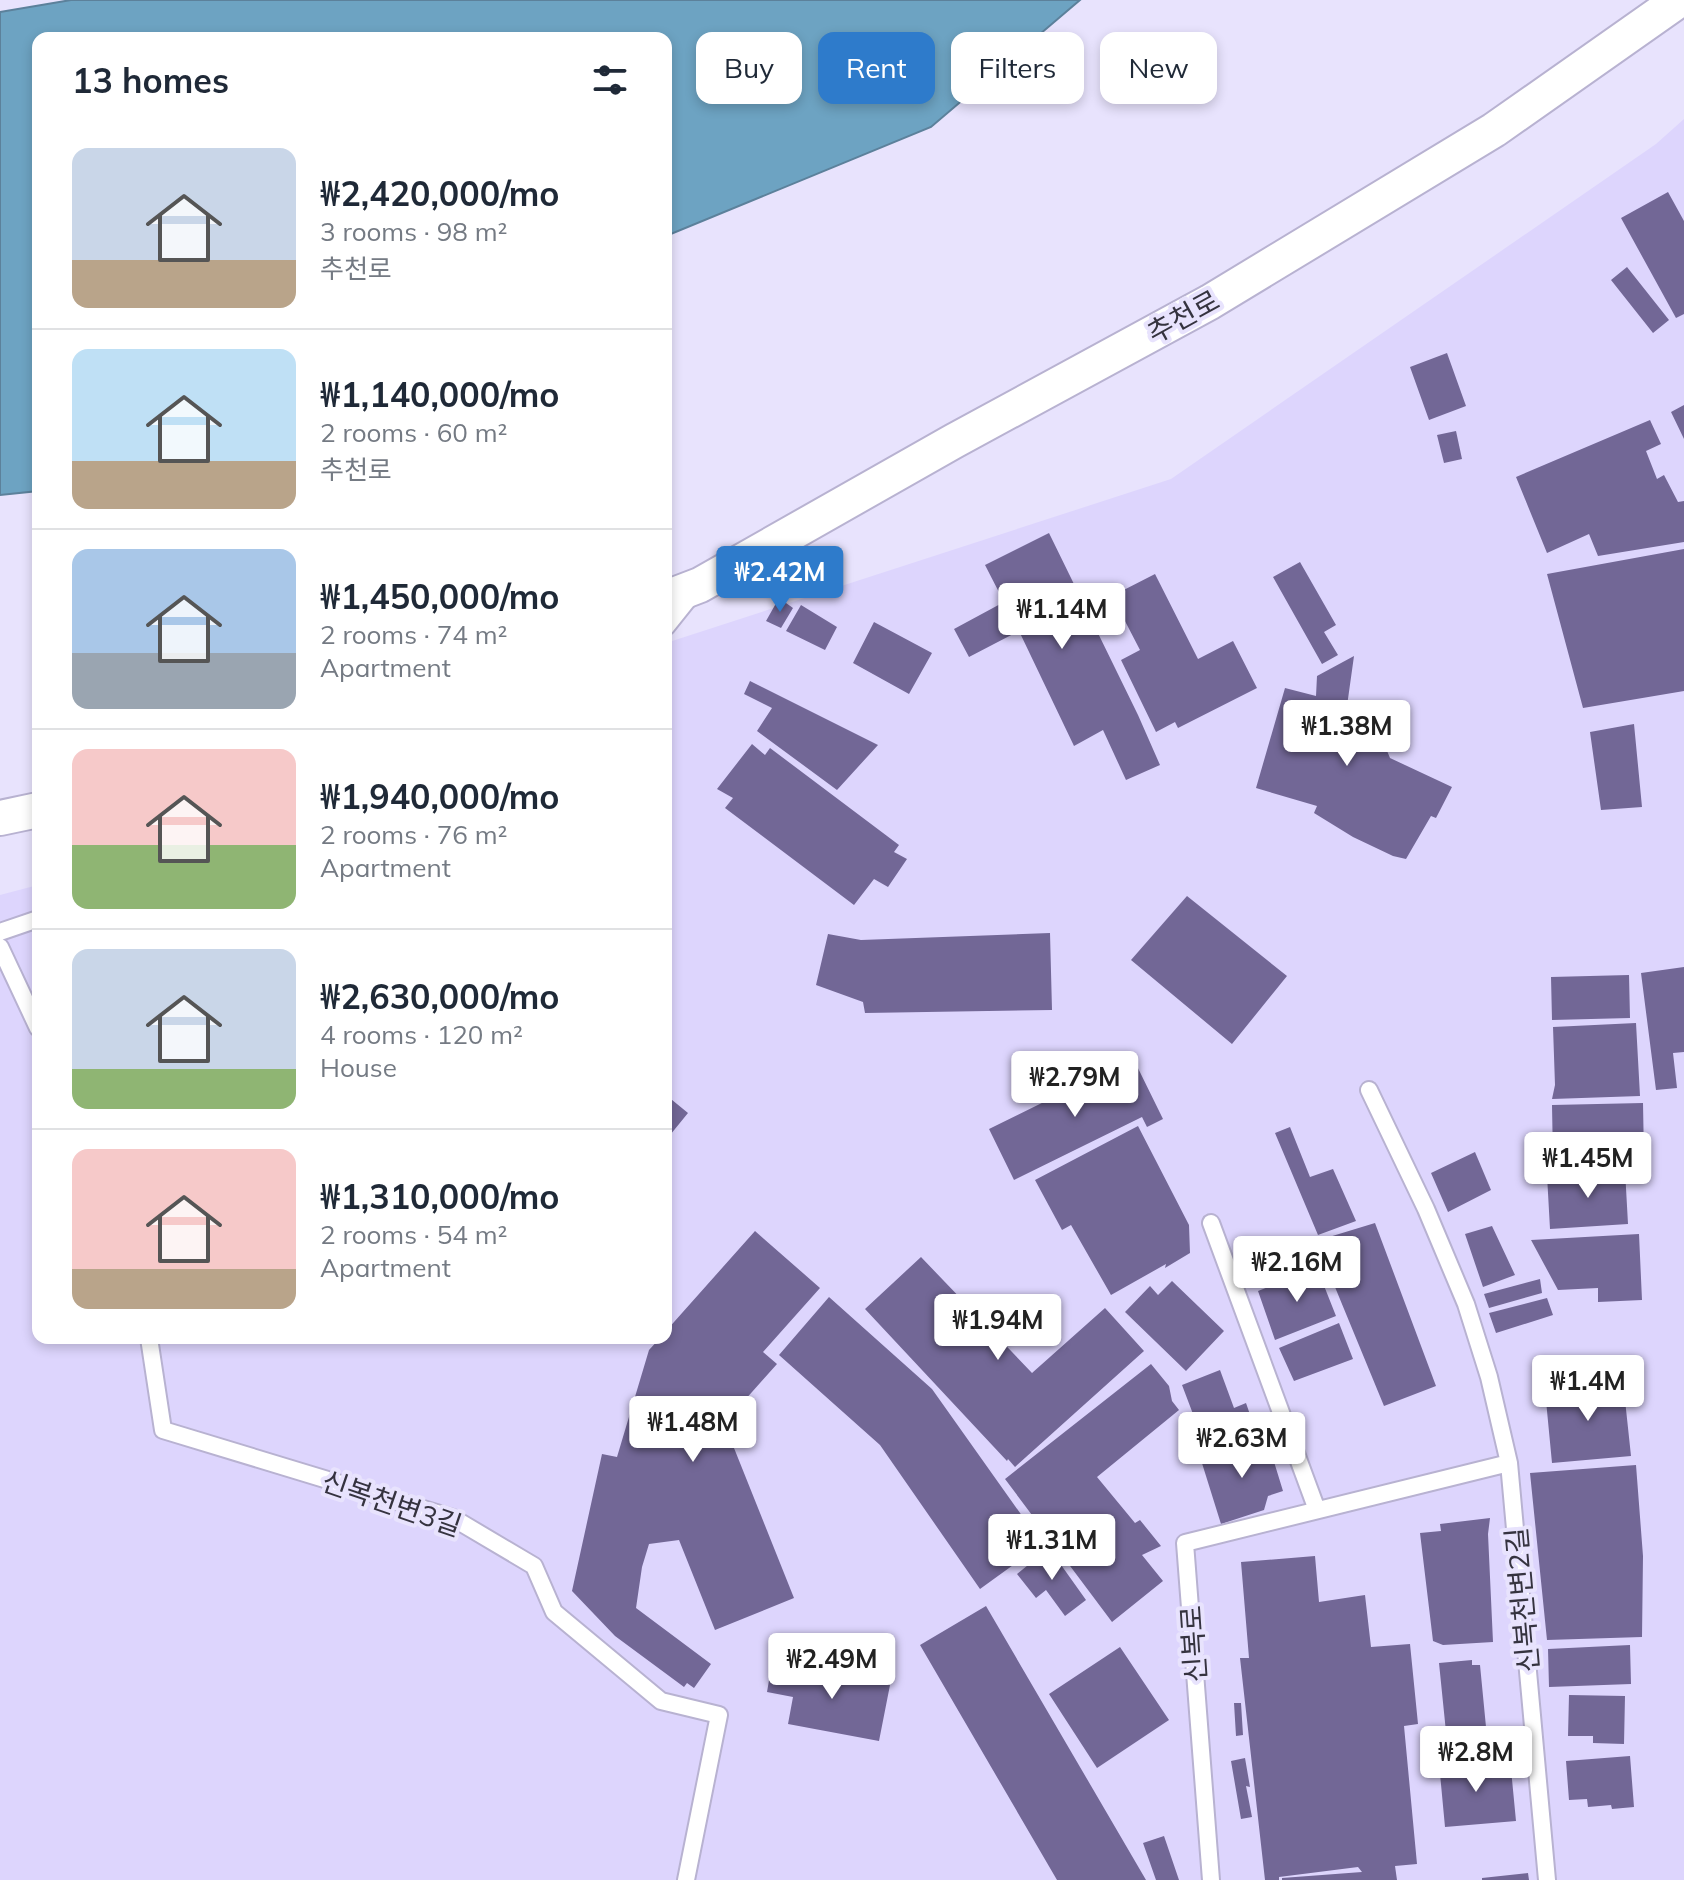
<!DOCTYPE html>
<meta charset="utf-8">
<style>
:root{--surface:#fff;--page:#f2f2f3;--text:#1f2937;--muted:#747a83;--line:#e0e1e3;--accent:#2e7bcb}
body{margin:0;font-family:Mulish,"Noto Sans KR",sans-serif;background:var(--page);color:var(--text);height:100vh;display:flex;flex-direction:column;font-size:30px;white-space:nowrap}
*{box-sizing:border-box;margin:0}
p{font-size:26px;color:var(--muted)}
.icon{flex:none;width:44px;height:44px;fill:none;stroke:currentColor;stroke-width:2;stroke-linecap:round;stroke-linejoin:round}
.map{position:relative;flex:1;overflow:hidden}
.drawer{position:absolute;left:32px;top:32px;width:640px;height:1312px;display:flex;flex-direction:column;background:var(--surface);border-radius:16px;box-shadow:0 4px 12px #0003}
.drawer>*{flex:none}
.guide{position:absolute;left:696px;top:32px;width:760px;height:72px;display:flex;gap:16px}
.price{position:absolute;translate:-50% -68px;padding:0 18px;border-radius:8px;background:#fff;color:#222;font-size:26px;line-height:52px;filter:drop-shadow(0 2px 4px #0008)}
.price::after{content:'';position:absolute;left:50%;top:48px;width:24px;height:18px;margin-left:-12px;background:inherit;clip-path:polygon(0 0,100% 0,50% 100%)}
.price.on{background:var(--accent);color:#fff}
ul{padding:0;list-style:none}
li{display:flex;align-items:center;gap:24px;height:200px;padding:0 40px}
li+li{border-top:2px solid var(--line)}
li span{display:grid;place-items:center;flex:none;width:224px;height:160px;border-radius:16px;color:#555}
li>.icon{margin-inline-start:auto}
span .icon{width:96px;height:96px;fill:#fffc;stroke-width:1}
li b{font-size:34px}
h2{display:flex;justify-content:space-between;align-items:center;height:96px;padding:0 40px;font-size:34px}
.tag{padding:0 28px;border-radius:16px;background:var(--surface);box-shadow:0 4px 12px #0003;font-size:28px;line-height:72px}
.tag.on{background:var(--accent);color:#fff}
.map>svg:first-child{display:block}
.built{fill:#ddd5fd}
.water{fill:#6da3c2;stroke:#5c819b;stroke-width:2}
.building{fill:#726796}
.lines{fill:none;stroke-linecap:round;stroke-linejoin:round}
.service-casing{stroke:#b8b2d1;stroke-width:20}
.minor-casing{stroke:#b8b2d1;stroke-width:38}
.service{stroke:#fff;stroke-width:16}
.minor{stroke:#fff;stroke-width:34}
.labels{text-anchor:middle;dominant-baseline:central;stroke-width:8;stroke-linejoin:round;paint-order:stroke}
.street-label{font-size:28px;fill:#35333f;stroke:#e8e3fd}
</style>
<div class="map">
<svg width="1684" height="1880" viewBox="0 0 1684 1880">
<rect width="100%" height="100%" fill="#e8e3fd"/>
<path class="built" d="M1684,119V1880H0V895L38,885V1338H666V643L1171,479L1656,144Z"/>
<path class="water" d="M71,0H1080L931,127L666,236V38H38V491L0,495V12Z"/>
<path class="building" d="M1668,192L1684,221V314L1676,318L1621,218Z
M1627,267L1669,320L1653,333L1611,280Z
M1447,353L1466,406L1429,420L1410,367Z
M1684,405V439L1671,412Z
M1650,420L1661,444L1646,451L1657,479L1664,475L1678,502L1684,501V542L1598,556L1589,534L1547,553L1516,477Z
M1456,431L1462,459L1444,463L1437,435Z
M1049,533L1138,715L1160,765L1126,780L1103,730L1074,746L1019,631L969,657L954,629L1004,602L985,565Z
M1684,549V691L1583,708L1547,574Z
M1300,562L1336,625L1324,632L1338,655L1322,664L1273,577Z
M1155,574L1198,659L1233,641L1257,688L1178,728L1175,722L1156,732L1121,660L1140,650L1112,596Z
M779,598L793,608L781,628L766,621Z
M801,605L837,627L825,650L786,631Z
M874,622L932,653L909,694L853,663Z
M1354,656L1347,706L1370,710L1390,758L1452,787L1436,818L1431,816L1406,859L1393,856L1353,837L1314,813L1317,806L1256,788L1285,688L1316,696L1317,676Z
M750,681L878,745L837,790L757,731L772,708L744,694Z
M1634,724L1642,807L1601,810L1590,732Z
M752,744L765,755L770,748L899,845L894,852L907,859L888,887L874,879L854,905L725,808L733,798L717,789Z
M1187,896L1287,976L1232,1044L1131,960Z
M1050,933L1052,1010L865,1013L863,1002L816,985L828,934L861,940Z
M1684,967V1052L1673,1053L1677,1088L1656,1090L1641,973Z
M1629,975L1630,1018L1552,1020L1551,977Z
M1636,1023L1640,1096L1552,1099L1555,1085L1553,1027Z
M1133,1058L1163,1119L1147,1127L1142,1117L1014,1180L989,1129Z
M666,1095L688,1113L666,1140Z
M1643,1103L1644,1158L1553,1160L1552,1105Z
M1138,1126L1189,1225L1190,1253L1165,1268L1166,1264L1111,1295L1071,1225L1062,1230L1035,1180Z
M1290,1127L1310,1177L1333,1169L1356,1221L1318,1235L1275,1133Z
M1475,1152L1491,1190L1448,1212L1431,1173Z
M1625,1170L1628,1224L1550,1229L1547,1175Z
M1375,1223L1436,1386L1384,1406L1316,1241Z
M1492,1226L1515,1275L1483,1287L1465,1234Z
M755,1231L820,1288L763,1352L777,1364L728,1419L715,1407L722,1447L732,1443L794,1598L715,1630L679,1540L649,1544L642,1567L636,1608L711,1664L694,1688L687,1683L684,1687L615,1636L572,1591L602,1454L617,1457L649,1350L660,1338H666V1331Z
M1639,1234L1642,1300L1598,1302V1288L1558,1290L1531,1240Z
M921,1257L1032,1373L1105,1308L1144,1351L1015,1467L1008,1459L1007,1461L865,1309Z
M1317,1268L1336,1316L1275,1340L1258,1291Z
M1540,1279L1542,1293L1489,1308L1484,1294Z
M1172,1281L1224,1331L1186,1371L1125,1312L1150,1286L1158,1295Z
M829,1297L932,1389L1042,1544L980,1589L880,1445L779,1355Z
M1547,1298L1553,1315L1496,1333L1489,1313Z
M1339,1323L1353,1359L1294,1381L1279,1348Z
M1151,1364L1169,1386L1172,1401L1179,1410L1097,1477L1135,1523L1140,1520L1161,1546L1142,1555L1163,1581L1112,1622L1005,1479Z
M1220,1370L1234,1408L1246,1403L1256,1432L1207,1451L1182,1385Z
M1623,1381L1631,1456L1552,1463L1545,1390Z
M1267,1439L1283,1491L1268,1496L1264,1510L1221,1524L1201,1460Z
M1636,1465L1643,1556L1642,1637L1547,1640L1530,1473Z
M1490,1518L1488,1534L1493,1642L1443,1645L1433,1641L1420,1533L1441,1531L1440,1524Z
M1049,1548L1086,1600L1065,1616L1046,1590L1036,1598L1017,1574Z
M1315,1556L1319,1602L1365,1595L1371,1647L1410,1644L1418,1724L1404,1726L1417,1864L1395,1866L1397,1880H1282V1878L1362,1872L1358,1867L1279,1877V1880H1265L1240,1658H1249L1241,1562Z
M986,1606L1146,1880H1057L920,1645Z
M1630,1645L1631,1684L1549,1687L1548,1649Z
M1120,1647L1169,1720L1097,1768L1049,1694Z
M1472,1660V1665H1480L1486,1727L1446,1732L1439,1663Z
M772,1663L890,1685L879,1741L788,1724L793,1697L767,1692Z
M1569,1695L1625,1696L1624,1744L1593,1743V1736H1568Z
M1234,1703H1241L1243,1735L1236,1736Z
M1630,1756L1634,1807L1612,1809L1611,1805L1588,1807L1587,1799L1569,1800L1566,1761Z
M1245,1758L1250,1787L1246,1786L1252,1817L1241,1819L1231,1761Z
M1472,1760L1511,1769L1516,1821L1445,1827L1439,1763Z
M1164,1836L1179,1880H1156L1143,1843Z
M1528,1873L1529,1880H1482V1878Z"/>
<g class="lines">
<g class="service-casing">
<path id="service" d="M666,627L690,597
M0,932L38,919
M0,947L38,1028
M1369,1090L1426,1209L1466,1304L1489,1377L1509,1463L1547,1880
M1211,1223L1317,1510
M149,1338L163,1430L453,1518L534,1566L554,1612L661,1701L719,1715L686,1880
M1211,1880L1185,1543L1509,1463"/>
</g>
<g class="minor-casing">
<path id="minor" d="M666,598L700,585L954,441L1210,302L1494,130L1679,0
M0,818L38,810"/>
</g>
<use href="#service" class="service"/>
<use href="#minor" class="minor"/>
</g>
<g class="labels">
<g class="street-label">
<text transform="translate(1183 316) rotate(-29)">추천로</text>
<text transform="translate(392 1503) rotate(19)">신복천변3길</text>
<text transform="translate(1522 1600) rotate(-95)">신복천변2길</text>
<text transform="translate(1193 1644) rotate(-94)">신복로</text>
</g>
</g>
</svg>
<b class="price on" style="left:780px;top:614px">₩2.42M</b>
<b class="price" style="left:1062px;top:651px">₩1.14M</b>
<b class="price" style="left:1347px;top:768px">₩1.38M</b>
<b class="price" style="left:1075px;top:1119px">₩2.79M</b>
<b class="price" style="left:1588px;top:1200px">₩1.45M</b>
<b class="price" style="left:1297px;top:1304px">₩2.16M</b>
<b class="price" style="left:998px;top:1362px">₩1.94M</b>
<b class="price" style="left:1588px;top:1423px">₩1.4M</b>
<b class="price" style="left:693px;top:1464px">₩1.48M</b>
<b class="price" style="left:1242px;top:1480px">₩2.63M</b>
<b class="price" style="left:1052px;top:1582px">₩1.31M</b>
<b class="price" style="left:832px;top:1701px">₩2.49M</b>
<b class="price" style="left:1476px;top:1794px">₩2.8M</b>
<div class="guide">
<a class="tag">Buy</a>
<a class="tag on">Rent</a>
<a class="tag">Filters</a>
<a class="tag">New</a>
</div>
<section class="drawer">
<h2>13 homes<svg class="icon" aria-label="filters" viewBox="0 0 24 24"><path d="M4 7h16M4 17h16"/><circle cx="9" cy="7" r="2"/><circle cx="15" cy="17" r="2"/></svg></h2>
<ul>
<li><span style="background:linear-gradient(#c9d6e8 70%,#b9a48a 0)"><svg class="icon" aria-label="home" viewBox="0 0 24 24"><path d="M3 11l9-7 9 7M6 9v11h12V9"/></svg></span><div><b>₩2,420,000/mo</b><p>3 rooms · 98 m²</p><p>추천로</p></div></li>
<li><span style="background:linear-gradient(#bfe0f5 70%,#b9a48a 0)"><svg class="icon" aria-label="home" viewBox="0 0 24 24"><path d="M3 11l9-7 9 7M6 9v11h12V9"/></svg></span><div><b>₩1,140,000/mo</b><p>2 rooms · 60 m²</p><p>추천로</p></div></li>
<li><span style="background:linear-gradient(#a9c7e8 65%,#9aa5b1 0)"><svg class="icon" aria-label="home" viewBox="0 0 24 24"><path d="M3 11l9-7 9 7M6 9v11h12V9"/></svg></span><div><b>₩1,450,000/mo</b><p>2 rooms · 74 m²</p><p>Apartment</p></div></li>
<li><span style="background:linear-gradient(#f6c9c9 60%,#8fb573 0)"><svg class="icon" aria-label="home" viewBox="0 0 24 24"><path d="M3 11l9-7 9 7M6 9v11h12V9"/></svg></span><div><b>₩1,940,000/mo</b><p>2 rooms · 76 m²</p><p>Apartment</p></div></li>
<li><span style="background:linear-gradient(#c9d6e8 75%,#8fb573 0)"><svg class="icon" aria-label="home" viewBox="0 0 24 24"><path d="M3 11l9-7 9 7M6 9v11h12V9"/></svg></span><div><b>₩2,630,000/mo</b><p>4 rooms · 120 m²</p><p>House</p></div></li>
<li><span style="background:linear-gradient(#f6c9c9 75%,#b9a48a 0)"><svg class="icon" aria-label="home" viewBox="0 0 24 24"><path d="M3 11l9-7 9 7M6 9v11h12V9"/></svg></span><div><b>₩1,310,000/mo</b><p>2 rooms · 54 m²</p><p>Apartment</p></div></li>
</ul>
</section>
</div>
